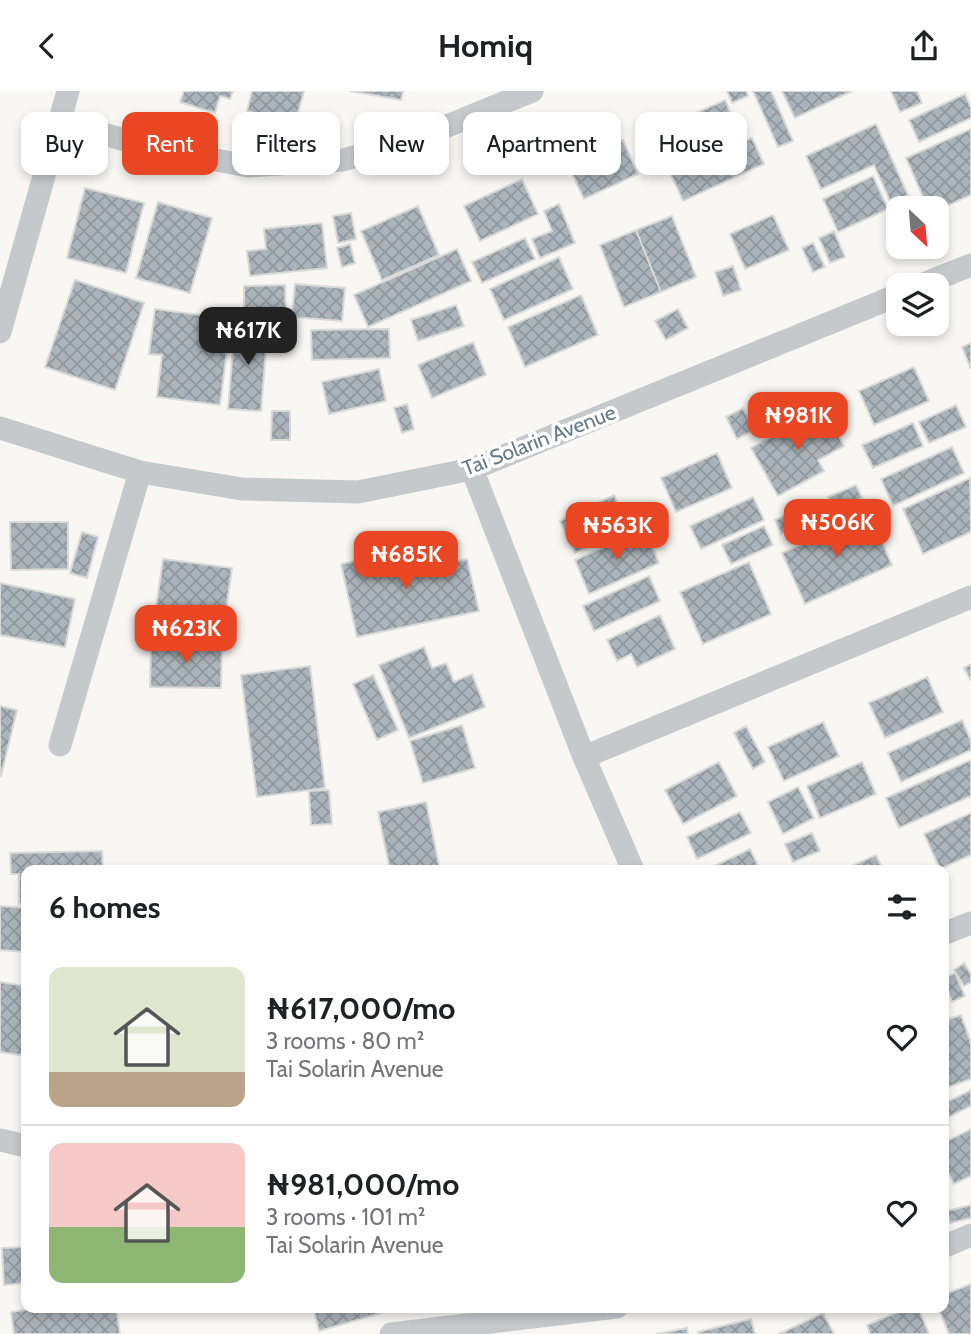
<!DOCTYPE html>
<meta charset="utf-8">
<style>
:root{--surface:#fff;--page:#f6f6f6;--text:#202124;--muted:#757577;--line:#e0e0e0;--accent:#e94623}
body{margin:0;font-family:Cabin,sans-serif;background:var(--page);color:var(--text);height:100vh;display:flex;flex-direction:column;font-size:26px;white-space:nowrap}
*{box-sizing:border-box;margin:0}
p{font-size:23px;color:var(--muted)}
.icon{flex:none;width:38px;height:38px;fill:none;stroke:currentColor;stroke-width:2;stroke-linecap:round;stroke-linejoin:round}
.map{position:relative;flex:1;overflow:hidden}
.drawer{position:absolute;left:21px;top:774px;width:928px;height:448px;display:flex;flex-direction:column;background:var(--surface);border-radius:14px;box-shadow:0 4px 10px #0003}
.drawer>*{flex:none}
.top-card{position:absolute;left:21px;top:21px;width:929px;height:63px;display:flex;gap:14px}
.needle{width:46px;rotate:154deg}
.controls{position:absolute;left:886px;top:105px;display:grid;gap:14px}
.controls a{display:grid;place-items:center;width:63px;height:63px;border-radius:14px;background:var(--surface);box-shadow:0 4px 10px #0003;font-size:35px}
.price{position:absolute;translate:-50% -60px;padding:0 16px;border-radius:14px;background:var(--accent);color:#fff;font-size:23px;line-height:46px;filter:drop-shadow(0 2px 4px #0008)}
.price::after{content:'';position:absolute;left:50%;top:42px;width:21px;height:16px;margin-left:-10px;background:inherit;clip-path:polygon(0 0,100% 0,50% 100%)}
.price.current{background:#222;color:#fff}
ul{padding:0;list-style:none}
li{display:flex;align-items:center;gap:21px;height:175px;padding:0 28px}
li+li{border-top:2px solid var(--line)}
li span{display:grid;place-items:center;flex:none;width:196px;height:140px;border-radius:14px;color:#555}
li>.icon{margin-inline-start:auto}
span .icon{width:84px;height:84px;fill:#fffc;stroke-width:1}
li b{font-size:30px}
h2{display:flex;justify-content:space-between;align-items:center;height:84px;padding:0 28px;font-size:30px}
.pill{padding:0 24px;border-radius:14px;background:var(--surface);box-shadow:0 4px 10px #0003;font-size:24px;line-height:63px}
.pill.current{background:var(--accent);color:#fff}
header{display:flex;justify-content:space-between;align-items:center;height:91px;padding:0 28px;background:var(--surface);font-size:32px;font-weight:700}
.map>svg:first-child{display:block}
.building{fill:url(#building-cross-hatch);stroke:#d9d9d7;stroke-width:2}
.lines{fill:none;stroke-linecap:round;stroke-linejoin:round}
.minor{stroke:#c5c9cc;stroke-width:23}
.labels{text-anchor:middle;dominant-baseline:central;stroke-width:7;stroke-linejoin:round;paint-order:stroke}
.street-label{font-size:21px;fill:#657986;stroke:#fff}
</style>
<header><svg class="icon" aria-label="back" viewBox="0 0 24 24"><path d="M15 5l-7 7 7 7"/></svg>Homiq<svg class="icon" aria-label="share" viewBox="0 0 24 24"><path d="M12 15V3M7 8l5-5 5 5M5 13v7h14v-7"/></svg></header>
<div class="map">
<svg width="971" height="1243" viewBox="0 0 971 1243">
<defs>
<pattern id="building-cross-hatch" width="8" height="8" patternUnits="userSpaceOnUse" patternTransform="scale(1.75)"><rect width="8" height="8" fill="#abb4ba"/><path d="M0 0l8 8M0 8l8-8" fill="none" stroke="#8f979d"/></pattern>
</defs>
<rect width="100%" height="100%" fill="#f8f7f4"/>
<path class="building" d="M184,0H233L230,8L220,5L215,22L180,11Z
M252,0H304L295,33L247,20Z
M350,0H403L401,9Z
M727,0H746L748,5L732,12Z
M753,0H771L793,50L778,56Z
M782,0H852L795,27Z
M891,0H917L922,12L900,21Z
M965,3L971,17V27L919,51L909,29Z
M725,9L739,41L685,66L671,33Z
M876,33L908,104L891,112L874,74L821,98L806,65Z
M971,38V104L936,120V117H928L906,67Z
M752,47L764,73L683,110L671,84Z
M623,49L638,83L584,108L568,74Z
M873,85L888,118L838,141L823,108Z
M522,88L538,123L480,150L464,115Z
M85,97L144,112L126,182L67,167Z
M158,111L212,127L190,202L136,187Z
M559,113L575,152L540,167L532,148L552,140L544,120Z
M418,115L439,164L382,189L361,140Z
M351,122L356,148L338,152L333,125Z
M773,124L789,159L745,178L730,143Z
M672,125L696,186L661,201L636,139Z
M322,132L327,177L250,185L247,160L266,158L264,138Z
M636,139L661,201L624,216L600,154Z
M834,140L845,166L830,172L819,147Z
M525,147L535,168L482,192L472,171Z
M813,152L825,176L813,181L802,157Z
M350,153L355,172L342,176L337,157Z
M457,158L471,190L368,236L354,204Z
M559,166L573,198L504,229L490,198Z
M733,175L741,199L723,205L715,181Z
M75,189L144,212L115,299L45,276Z
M295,193L345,197L342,230L292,226Z
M285,194L286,225H244V195Z
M581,204L598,244L525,276L508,236Z
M456,214L464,235L418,250L411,229Z
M155,218L231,228L220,314L157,306L162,264L149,263Z
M678,218L688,237L666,249L655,230Z
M235,232L268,234L261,320L228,318Z
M389,238L390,267L312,269L311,239Z
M473,251L486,284L432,307L418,274Z
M971,252V278L962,256Z
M914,276L929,310L874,334L859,300Z
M379,278L386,310L329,323L322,291Z
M407,313L414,338L402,342L394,317Z
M956,314L966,336L929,352L919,331Z
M743,317L754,339L737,348L726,326Z
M823,317L844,355L818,369L824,380L778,405L751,357Z
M272,320H290V349H271Z
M913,332L923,355L873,377L862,354Z
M952,356L964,382L893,415L881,388Z
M717,362L732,397L676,421L661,387Z
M970,387L971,441L923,463L903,418Z
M856,394L862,407L834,419L828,406Z
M614,404L629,436L575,462L560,430Z
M753,406L764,429L701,458L690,435Z
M797,419L803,433L781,443L775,429Z
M870,423L892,474L805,513L782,462Z
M10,431H68V478L11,479Z
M764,435L773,454L731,473L722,454Z
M645,438L659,472L589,503L575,469Z
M82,441L98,446L87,487L70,482Z
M427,454L432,476L467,468L479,520L357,546L341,473Z
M163,468L232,477L223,540L154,530Z
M749,471L771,523L703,553L680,501Z
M649,485L660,510L594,540L583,515Z
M0,492L75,508L65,556L0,544Z
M660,524L675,558L637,576L631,563L617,570L607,549Z
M143,531L156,533L154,551L141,549Z
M151,552H222L221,597L150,596Z
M424,556L432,577L446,572L454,591L472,583L485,616L409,647L379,574Z
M971,573V590L964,577Z
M310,575L325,697L257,706L241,584Z
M373,584L398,639L377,649L353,593Z
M927,586L943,621L885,647L869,612Z
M0,615L17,619L1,685H0Z
M962,629L971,650V659L901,691L888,662Z
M823,631L839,665L784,690L768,656Z
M462,634L475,677L423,692L410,650Z
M746,635L765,671L753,678L734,642Z
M971,669V705L899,737L886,707Z
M719,671L737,705L683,733L665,699Z
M862,671L876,703L820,727L807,695Z
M798,696L814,727L783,743L768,711Z
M329,699L332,733L311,734L309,700Z
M426,711L440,779H390L378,721Z
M740,721L751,742L697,768L687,746Z
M971,722V764L940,778L924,743Z
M812,742L820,760L793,771L785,753Z
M750,758L760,779H706Z
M102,760L103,779H26V813H19V783H11L10,762Z
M876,764L883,779H843Z
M0,815L26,817V861L0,859Z
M964,872L971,883V891L964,895L954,879Z
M955,882L965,905L952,911L943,887Z
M0,891L26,895V965L0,961Z
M961,924L971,952V988L943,998V930Z
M971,999V1015L945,1028L943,1024V1013Z
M971,1038V1085L954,1093L943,1071V1052Z
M971,1114V1127L950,1132L947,1120Z
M25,1156L26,1192L4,1194L2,1157Z
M971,1193V1243H949L938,1216H943V1204Z
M46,1216H116L120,1243H14L11,1221Z
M313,1216H402L319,1240Z
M910,1216H918L929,1243H870L867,1234Z
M823,1222L834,1243H779Z
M751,1228L755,1243H699L698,1241Z
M687,1237L688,1243H656Z"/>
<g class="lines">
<path class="minor" d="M60,31L157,58L248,75L343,69L411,50L532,0
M921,194L971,174
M0,241L68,0
M0,337L140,381L242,398L358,401L472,378L898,204
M472,378L584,666L633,779
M60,654L140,381
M584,666L971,506
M943,843L971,832
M0,1049L26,1055
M943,1156L971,1144
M391,1243L617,1216"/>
</g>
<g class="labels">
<g class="street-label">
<text transform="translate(539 349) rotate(-21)">Tai Solarin Avenue</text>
</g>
</g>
</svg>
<div class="controls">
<a><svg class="needle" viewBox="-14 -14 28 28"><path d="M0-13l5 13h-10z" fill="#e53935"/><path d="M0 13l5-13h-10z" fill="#757577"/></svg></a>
<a><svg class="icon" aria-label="layers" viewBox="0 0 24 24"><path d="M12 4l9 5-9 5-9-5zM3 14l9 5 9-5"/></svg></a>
</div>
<b class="price current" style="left:248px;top:276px">₦617K</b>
<b class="price" style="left:798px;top:361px">₦981K</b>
<b class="price" style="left:837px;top:468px">₦506K</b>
<b class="price" style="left:617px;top:471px">₦563K</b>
<b class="price" style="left:406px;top:500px">₦685K</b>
<b class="price" style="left:186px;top:574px">₦623K</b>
<div class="top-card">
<a class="pill">Buy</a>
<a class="pill current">Rent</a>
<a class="pill">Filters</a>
<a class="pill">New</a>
<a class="pill">Apartment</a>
<a class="pill">House</a>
</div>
<section class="drawer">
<h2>6 homes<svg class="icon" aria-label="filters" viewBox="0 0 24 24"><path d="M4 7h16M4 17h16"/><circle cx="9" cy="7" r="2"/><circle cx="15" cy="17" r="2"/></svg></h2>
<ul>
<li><span style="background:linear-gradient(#dfe7d0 75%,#b9a48a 0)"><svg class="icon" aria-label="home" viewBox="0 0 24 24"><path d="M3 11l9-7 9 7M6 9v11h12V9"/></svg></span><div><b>₦617,000/mo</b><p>3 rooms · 80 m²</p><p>Tai Solarin Avenue</p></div><svg class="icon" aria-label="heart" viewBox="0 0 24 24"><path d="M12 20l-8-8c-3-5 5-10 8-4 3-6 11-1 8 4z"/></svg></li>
<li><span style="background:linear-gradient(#f6c9c9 60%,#8fb573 0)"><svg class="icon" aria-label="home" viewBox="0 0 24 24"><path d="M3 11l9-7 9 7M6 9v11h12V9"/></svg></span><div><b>₦981,000/mo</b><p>3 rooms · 101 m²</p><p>Tai Solarin Avenue</p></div><svg class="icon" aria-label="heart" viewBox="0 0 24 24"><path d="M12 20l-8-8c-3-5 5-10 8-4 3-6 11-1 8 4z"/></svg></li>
</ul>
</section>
</div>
